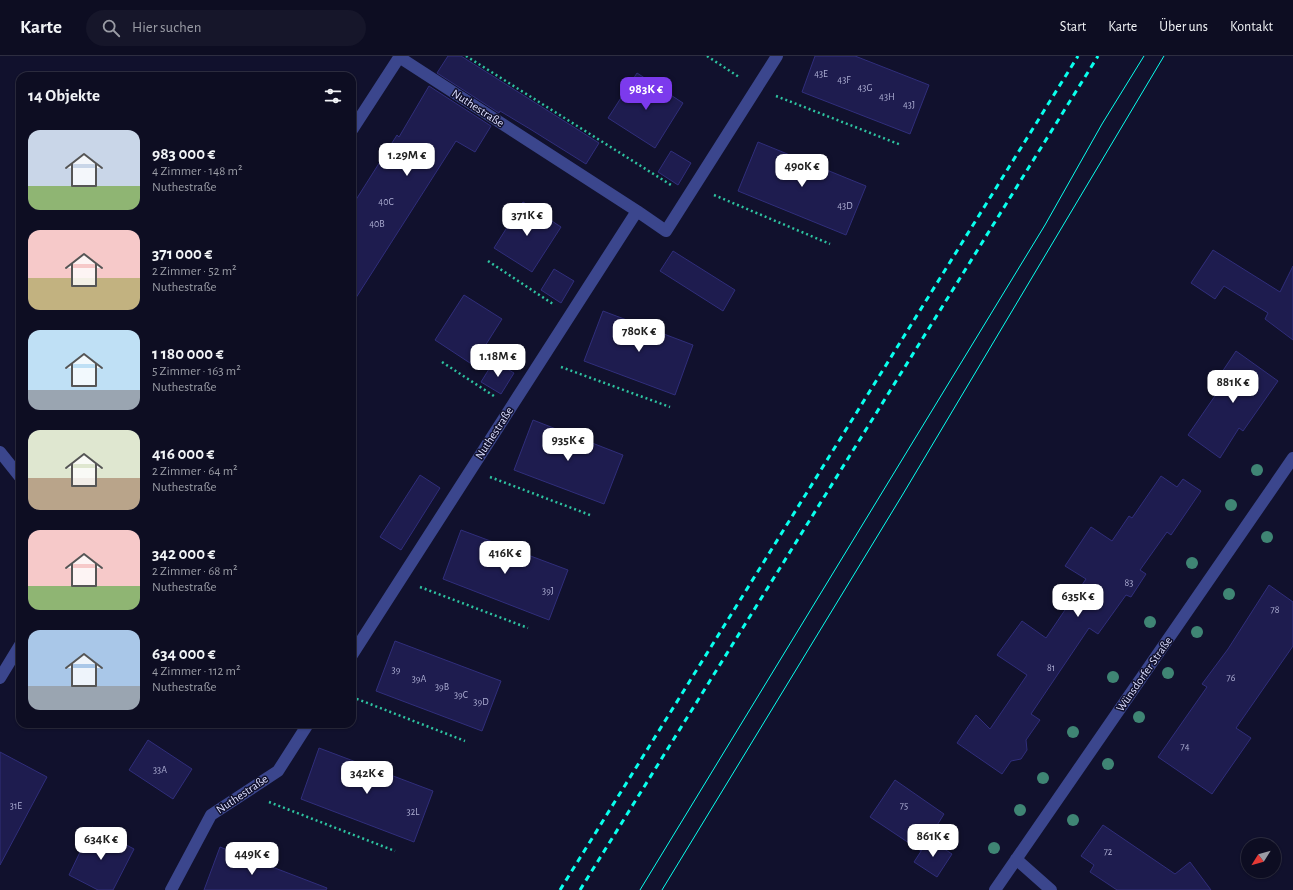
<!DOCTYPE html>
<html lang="de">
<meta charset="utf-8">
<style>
:root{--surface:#0d0d22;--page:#16162a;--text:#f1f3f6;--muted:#9a9ca5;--line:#2d2d40;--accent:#7c3aed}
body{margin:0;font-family:"Alegreya Sans",sans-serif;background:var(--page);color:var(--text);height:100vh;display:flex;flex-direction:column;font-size:15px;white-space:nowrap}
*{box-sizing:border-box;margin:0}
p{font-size:13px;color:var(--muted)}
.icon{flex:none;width:22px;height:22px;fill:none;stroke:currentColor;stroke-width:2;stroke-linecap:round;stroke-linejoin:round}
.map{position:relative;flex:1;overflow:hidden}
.drawer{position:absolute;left:16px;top:16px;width:340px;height:656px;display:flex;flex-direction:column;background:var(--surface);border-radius:12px;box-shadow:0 1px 3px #0004,0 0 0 1px var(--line)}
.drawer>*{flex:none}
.needle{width:26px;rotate:233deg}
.tools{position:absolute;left:1241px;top:782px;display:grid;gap:8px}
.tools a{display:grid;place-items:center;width:40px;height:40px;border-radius:50%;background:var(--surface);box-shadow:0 1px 3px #0004,0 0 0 1px var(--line);font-size:20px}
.price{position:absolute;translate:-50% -34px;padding:0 9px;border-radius:8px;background:#fff;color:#222;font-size:13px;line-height:26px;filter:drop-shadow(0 1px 2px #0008)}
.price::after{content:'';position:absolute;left:50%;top:24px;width:12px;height:9px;margin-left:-6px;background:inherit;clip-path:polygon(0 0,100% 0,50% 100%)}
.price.on{background:var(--accent);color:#fff}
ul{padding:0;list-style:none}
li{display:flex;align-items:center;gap:12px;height:100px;padding:0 12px}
li span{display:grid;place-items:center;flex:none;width:112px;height:80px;border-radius:12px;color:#555}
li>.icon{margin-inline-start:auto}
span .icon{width:48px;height:48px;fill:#fffc;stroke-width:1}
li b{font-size:17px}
h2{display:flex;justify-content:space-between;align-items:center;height:48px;padding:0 12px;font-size:17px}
header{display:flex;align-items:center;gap:24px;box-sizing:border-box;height:56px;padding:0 20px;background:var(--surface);border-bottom:1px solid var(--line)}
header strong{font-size:19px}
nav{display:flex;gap:22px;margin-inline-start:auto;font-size:14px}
.search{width:280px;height:36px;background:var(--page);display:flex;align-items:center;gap:10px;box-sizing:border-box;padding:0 14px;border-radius:22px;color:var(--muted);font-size:15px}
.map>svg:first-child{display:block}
.building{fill:#1e1c4f;stroke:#302e7b}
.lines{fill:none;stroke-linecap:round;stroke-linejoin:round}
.path{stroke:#2ec2a0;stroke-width:2.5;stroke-dasharray:2 3;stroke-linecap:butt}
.minor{stroke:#3b468d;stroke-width:12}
.tram{stroke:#09ffed;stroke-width:1}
.rail{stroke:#09ffed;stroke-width:3;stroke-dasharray:6 5;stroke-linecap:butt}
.tree{fill:#3f8574}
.labels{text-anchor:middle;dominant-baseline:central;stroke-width:3;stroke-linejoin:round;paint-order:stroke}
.number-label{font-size:10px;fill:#adaed3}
.street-label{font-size:12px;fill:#dddfff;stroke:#11112d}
</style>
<header>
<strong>Karte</strong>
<div class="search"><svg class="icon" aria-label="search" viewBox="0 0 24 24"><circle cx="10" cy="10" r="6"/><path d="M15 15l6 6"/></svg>Hier suchen</div>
<nav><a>Start</a><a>Karte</a><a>Über uns</a><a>Kontakt</a></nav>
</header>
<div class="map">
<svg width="1293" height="834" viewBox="0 0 1293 834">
<rect width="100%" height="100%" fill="#11112d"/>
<path class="building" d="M448,0H461L599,87L586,108L530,73L500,55L499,57L437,17Z
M815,0H855L929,29L910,78L802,36Z
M637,17L683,47L655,92L608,62Z
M429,30L491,70L475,96L456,85L352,248V150L397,79L399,81Z
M758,86L866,130L846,179L738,135Z
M671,95L691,107L678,129L658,116Z
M523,146L561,171L532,216L494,192Z
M1213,194L1280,236L1293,210V284L1265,263L1268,257L1224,230L1215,243L1191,227Z
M673,195L735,234L723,255L660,215Z
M554,213L574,225L561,247L541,234Z
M464,239L502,263L473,309L435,284Z
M603,255L693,289L675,339L584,305Z
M1236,295L1278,325L1243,375L1239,372L1220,402L1188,379L1226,324L1220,319Z
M494,305L514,317L501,338L481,326Z
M533,364L623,399L604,448L514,414Z
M420,419L440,432L401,494L380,481Z
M1161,420L1177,431L1183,423L1201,435L1171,479L1167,476L1140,514L1146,518L1131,541L1126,539L1098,578L1089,572L1031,658L1040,664L1026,684L1027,694L1021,703L1011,705L1002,718L957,687L976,659L990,673L1027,619L997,599L1022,565L1046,582L1086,523L1065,510L1091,471L1112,485L1129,460L1132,462Z
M461,474L568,514L549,564L443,523Z
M1269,529L1293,546V590L1236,672L1251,682L1212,738L1158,701L1207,631L1202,628L1228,593Z
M395,585L501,625L482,675L376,635Z
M148,684L192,713L173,743L129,714Z
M319,692L433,735L414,786L301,743Z
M0,696L47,721L0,809Z
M895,724L944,758L921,795L870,761Z
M1103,769L1175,818L1190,806L1211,834H1117L1090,816L1094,809L1081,800Z
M92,771L134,793L113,834H98L69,819Z
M929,783L952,798L937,821L914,806Z
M220,791L327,832L326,834H204Z"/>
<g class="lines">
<path class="path" d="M466,0L671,129
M707,0L739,21
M776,40L901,89
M714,139L830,188
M488,205L553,248
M442,306L494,340
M561,311L670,351
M490,421L590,459
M420,531L528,572
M352,641L465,685
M269,746L395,795"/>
<path class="minor" d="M399,1L637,155L666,175L777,0
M352,74L400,0
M0,396L20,421
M352,599L637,155
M0,622L20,589
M1016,803L1051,834
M171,834L211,759L278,715L308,668
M995,834L1293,402"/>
<path class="tram" d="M640,834L1045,169L1102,68L1144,0
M662,834L903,438L1164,0"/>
<path class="rail" d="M560,834L1078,0
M580,834L1098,0"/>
</g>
<g class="tree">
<circle cx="1257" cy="414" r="6"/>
<circle cx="1231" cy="449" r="6"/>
<circle cx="1267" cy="481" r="6"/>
<circle cx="1192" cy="507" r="6"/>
<circle cx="1229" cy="538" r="6"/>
<circle cx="1150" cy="566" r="6"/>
<circle cx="1197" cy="576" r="6"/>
<circle cx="1168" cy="617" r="6"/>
<circle cx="1113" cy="621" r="6"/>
<circle cx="1139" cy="661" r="6"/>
<circle cx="1073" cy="676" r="6"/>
<circle cx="1108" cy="708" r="6"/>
<circle cx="1043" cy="722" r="6"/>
<circle cx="1020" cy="754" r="6"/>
<circle cx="1073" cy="764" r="6"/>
<circle cx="994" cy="792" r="6"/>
</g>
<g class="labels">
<g class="number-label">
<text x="821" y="18">43E</text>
<text x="844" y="24">43F</text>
<text x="865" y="32">43G</text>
<text x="887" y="41">43H</text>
<text x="909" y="49">43J</text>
<text x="386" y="146">40C</text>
<text x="845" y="150">43D</text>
<text x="377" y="168">40B</text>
<text x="1129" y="527">83</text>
<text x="548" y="535">39J</text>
<text x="1275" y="554">78</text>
<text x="1051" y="612">81</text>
<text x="396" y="614">39</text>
<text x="1231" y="622">76</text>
<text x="419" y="623">39A</text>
<text x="442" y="631">39B</text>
<text x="461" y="639">39C</text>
<text x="481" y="646">39D</text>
<text x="1185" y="691">74</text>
<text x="160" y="714">33A</text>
<text x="16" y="750">31E</text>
<text x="904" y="750">75</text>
<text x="413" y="756">32L</text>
<text x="1108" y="796">72</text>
</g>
<g class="street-label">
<text transform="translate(478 52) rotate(33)">Nuthestraße</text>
<text transform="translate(494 377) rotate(-57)">Nuthestraße</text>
<text transform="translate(1144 618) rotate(-55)">Wünsdorfer Straße</text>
<text transform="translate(242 738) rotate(-34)">Nuthestraße</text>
</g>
</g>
</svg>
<div class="tools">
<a><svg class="needle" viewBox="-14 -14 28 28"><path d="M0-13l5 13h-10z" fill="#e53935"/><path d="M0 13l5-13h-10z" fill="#9a9ca5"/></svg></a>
</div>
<b class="price on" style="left:646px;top:55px">983K €</b>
<b class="price" style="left:407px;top:121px">1.29M €</b>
<b class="price" style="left:802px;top:132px">490K €</b>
<b class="price" style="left:527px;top:181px">371K €</b>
<b class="price" style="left:639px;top:297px">780K €</b>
<b class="price" style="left:498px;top:322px">1.18M €</b>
<b class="price" style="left:1233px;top:348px">881K €</b>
<b class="price" style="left:568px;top:406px">935K €</b>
<b class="price" style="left:505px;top:519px">416K €</b>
<b class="price" style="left:1078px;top:562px">635K €</b>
<b class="price" style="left:367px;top:739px">342K €</b>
<b class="price" style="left:933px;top:802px">861K €</b>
<b class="price" style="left:101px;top:805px">634K €</b>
<b class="price" style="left:252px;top:820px">449K €</b>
<section class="drawer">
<h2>14 Objekte<svg class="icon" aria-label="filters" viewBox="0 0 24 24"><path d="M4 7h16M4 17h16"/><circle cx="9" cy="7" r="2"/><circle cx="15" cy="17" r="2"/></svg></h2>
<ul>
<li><span style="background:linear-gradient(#c9d6e8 70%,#8fb573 0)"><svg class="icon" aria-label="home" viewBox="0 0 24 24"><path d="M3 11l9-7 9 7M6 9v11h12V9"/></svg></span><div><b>983 000 €</b><p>4 Zimmer · 148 m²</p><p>Nuthestraße</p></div></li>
<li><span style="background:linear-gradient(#f6c9c9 60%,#c2b280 0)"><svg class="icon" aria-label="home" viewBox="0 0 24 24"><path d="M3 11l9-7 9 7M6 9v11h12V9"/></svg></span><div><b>371 000 €</b><p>2 Zimmer · 52 m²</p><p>Nuthestraße</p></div></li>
<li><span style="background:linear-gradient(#bfe0f5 75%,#9aa5b1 0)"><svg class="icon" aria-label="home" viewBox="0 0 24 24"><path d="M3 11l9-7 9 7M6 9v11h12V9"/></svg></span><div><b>1 180 000 €</b><p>5 Zimmer · 163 m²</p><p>Nuthestraße</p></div></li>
<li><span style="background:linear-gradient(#dfe7d0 60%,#b9a48a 0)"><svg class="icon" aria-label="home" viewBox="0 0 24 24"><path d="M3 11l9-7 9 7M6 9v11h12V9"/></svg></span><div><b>416 000 €</b><p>2 Zimmer · 64 m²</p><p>Nuthestraße</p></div></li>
<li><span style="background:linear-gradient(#f6c9c9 70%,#8fb573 0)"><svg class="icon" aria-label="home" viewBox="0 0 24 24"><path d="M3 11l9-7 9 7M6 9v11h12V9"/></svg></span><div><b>342 000 €</b><p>2 Zimmer · 68 m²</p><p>Nuthestraße</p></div></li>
<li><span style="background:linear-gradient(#a9c7e8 70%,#9aa5b1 0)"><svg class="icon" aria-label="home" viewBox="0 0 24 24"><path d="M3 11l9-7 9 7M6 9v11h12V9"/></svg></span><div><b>634 000 €</b><p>4 Zimmer · 112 m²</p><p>Nuthestraße</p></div></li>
</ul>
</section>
</div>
